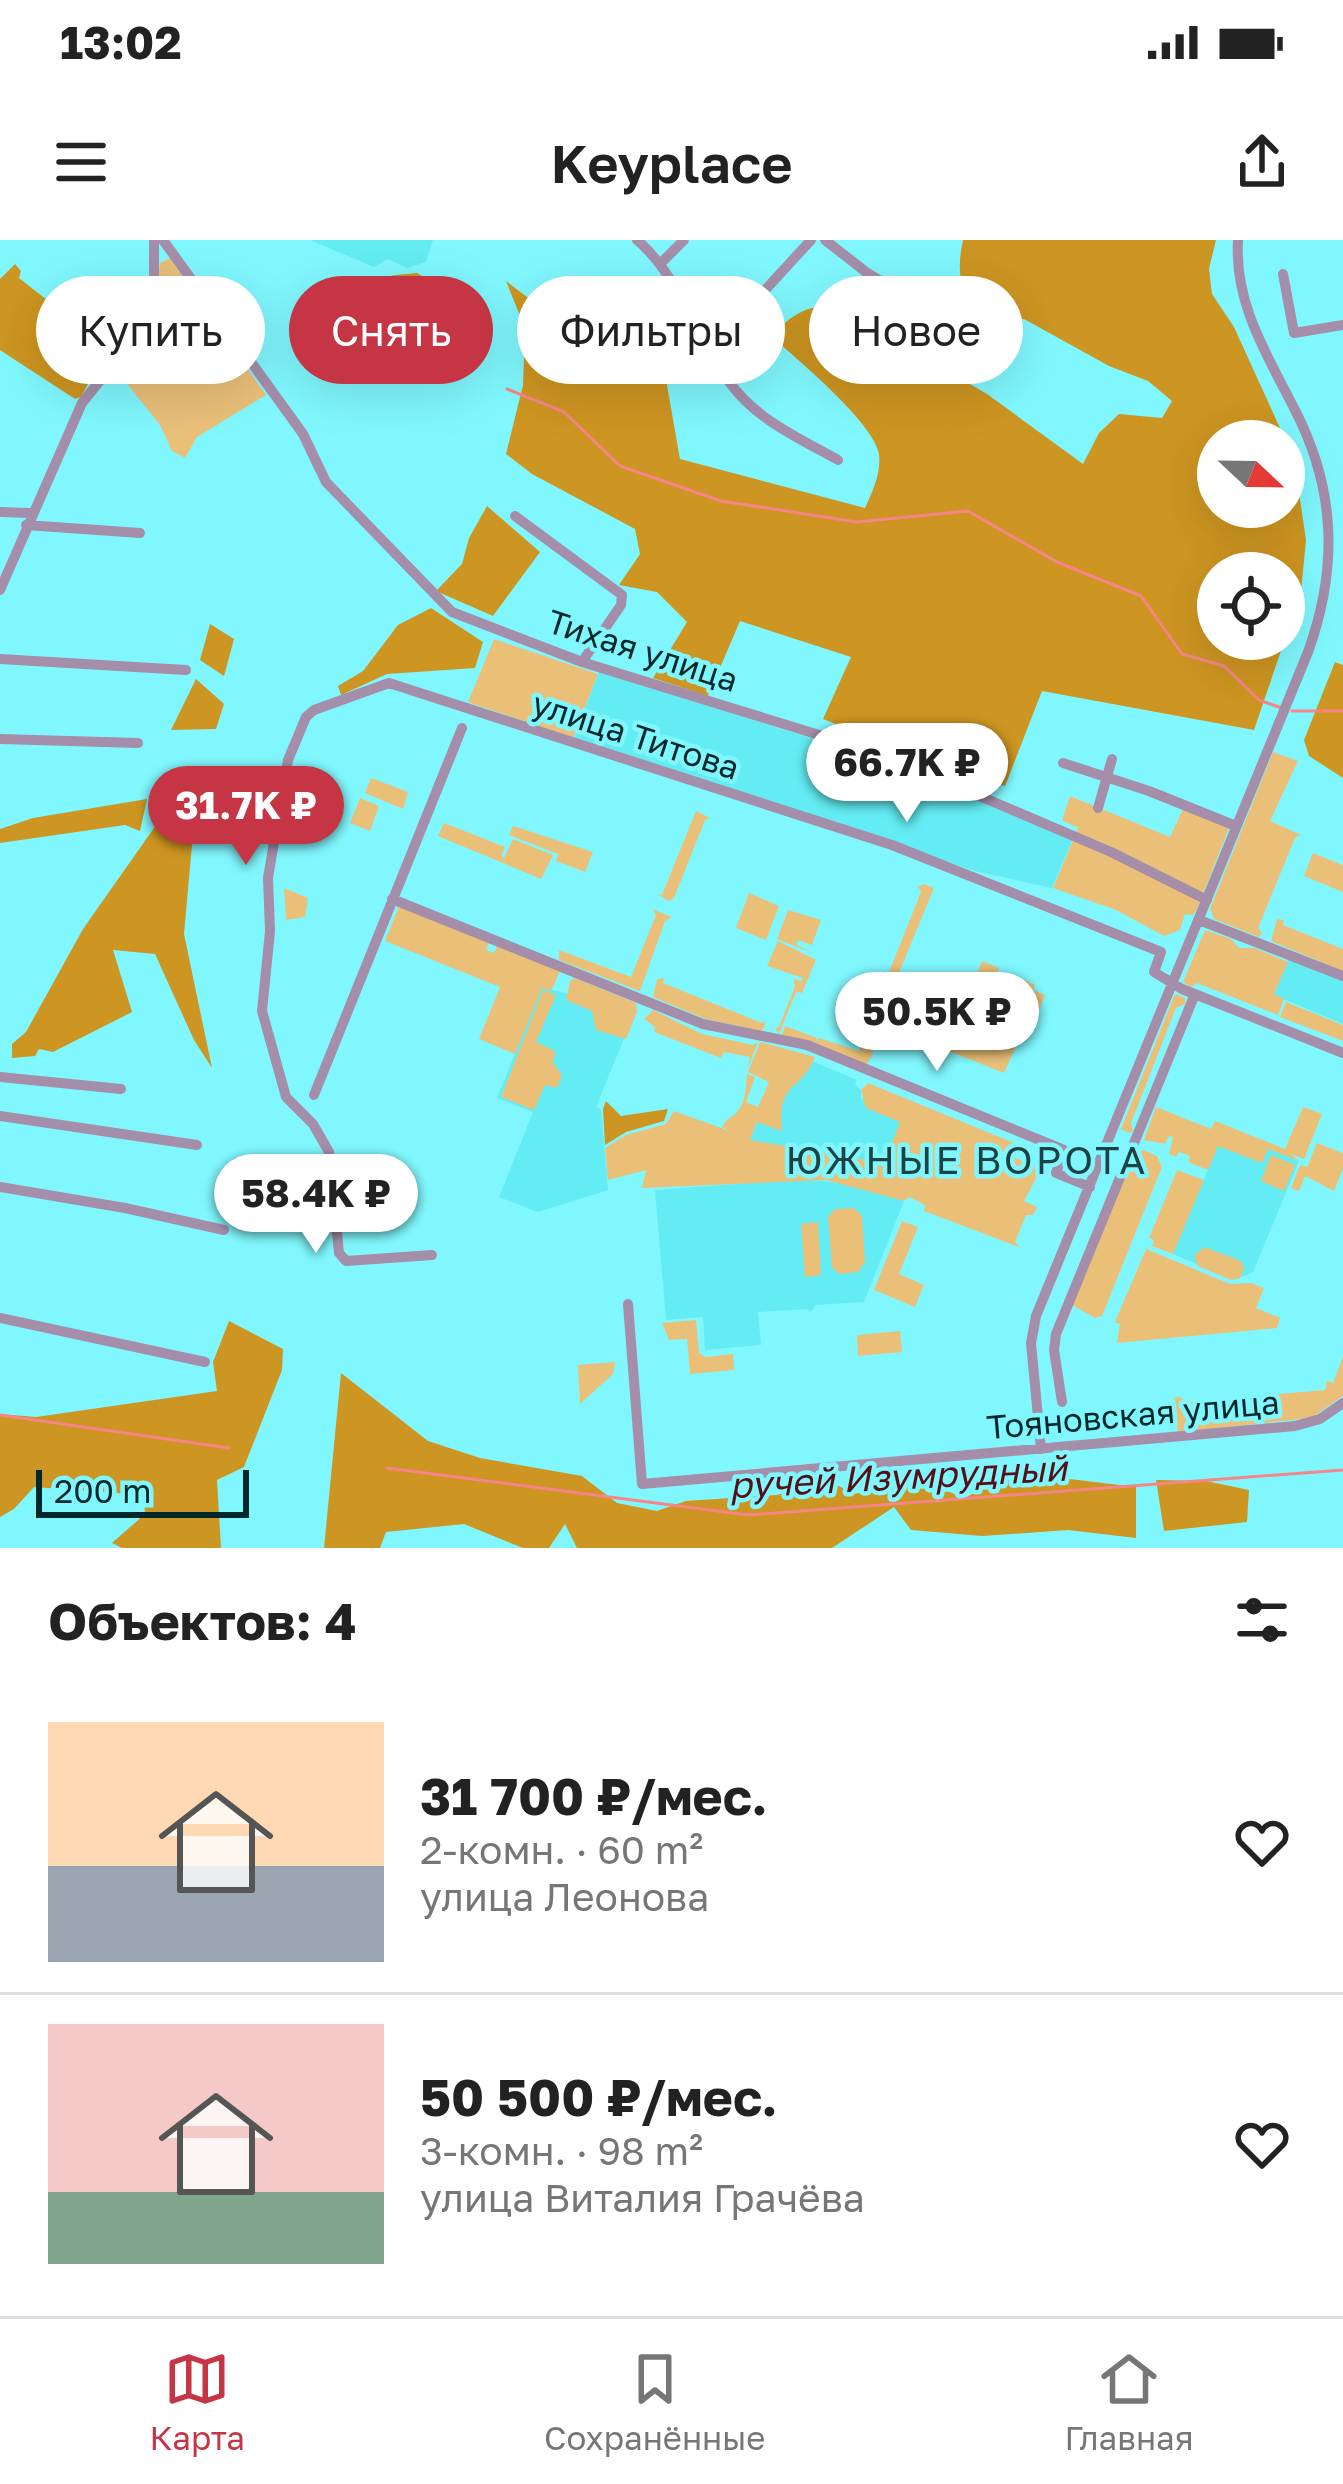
<!DOCTYPE html>
<html lang="ru">
<meta charset="utf-8">
<style>
:root{--surface:#fff;--page:#f6f6f6;--text:#222;--muted:#767676;--line:#e0e0e0;--accent:#c53543}
body{margin:0;font-family:"Golos Text",sans-serif;background:var(--page);color:var(--text);height:100vh;display:flex;flex-direction:column;font-size:45px;white-space:nowrap}
*{box-sizing:border-box;margin:0}
p{font-size:39px;color:var(--muted)}
.icon{flex:none;width:66px;height:66px;fill:none;stroke:currentColor;stroke-width:2;stroke-linecap:round;stroke-linejoin:round}
.map{position:relative;height:1308px;overflow:hidden}
.side{display:flex;flex-direction:column;background:var(--surface);flex:1}
.side>*{flex:none}
.guide{position:absolute;left:36px;top:36px;width:1272px;height:108px;display:flex;gap:24px}
.needle{width:78px;rotate:112deg}
.controls{position:absolute;left:1197px;top:180px;display:grid;gap:24px}
.controls a{display:grid;place-items:center;width:108px;height:108px;border-radius:50%;background:var(--surface);box-shadow:0 12px 48px #0002;font-size:60px}
.scale{position:absolute;left:36px;bottom:30px;width:213px;box-sizing:border-box;padding-left:12px;border:6px solid #00282a;border-top:0;font-size:33px;line-height:42px;white-space:nowrap;color:#00282a;-webkit-text-stroke:9px #80f7fe;paint-order:stroke}
.price{position:absolute;translate:-50% -102px;padding:0 27px;border-radius:42px;background:#fff;color:#222;font-size:39px;line-height:78px;filter:drop-shadow(0 3px 6px #0008)}
.price::after{content:'';position:absolute;left:50%;top:72px;width:36px;height:27px;margin-left:-18px;background:inherit;clip-path:polygon(0 0,100% 0,50% 100%)}
.price.on{background:var(--accent);color:#fff}
ul{padding:0;list-style:none}
li{display:flex;align-items:center;gap:36px;height:300px;padding:0 48px}
li+li{border-top:3px solid var(--line)}
li span{display:grid;place-items:center;flex:none;width:336px;height:240px;border-radius:0px;color:#555}
li>.icon{margin-inline-start:auto}
span .icon{width:144px;height:144px;fill:#fffc;stroke-width:1}
li b{font-size:51px}
h2{display:flex;justify-content:space-between;align-items:center;height:144px;padding:0 48px;font-size:51px}
.pill{padding:0 42px;border-radius:54px;background:var(--surface);box-shadow:0 12px 48px #0002;font-size:42px;line-height:108px}
.pill.on{background:var(--accent);color:#fff}
.status{display:flex;justify-content:space-between;align-items:center;height:84px;padding:0 60px;background:var(--surface);direction:ltr}
.status svg{height:33px;fill:currentColor}
header{display:flex;justify-content:space-between;align-items:center;height:156px;padding:0 48px;background:var(--surface);font-size:54px;font-weight:600}
.menu{display:flex;justify-content:space-around;align-items:center;height:168px;border-top:3px solid var(--line);background:var(--surface);font-size:33px;color:var(--muted)}
.menu a{display:grid;justify-items:center;gap:6px}
.menu .on{color:var(--accent)}
.map>svg:first-child{display:block}
.built{fill:#63ecf3}
.green{fill:#eac079}
.forest{fill:#cd9521;fill-rule:evenodd}
.lines{fill:none;stroke-linecap:round;stroke-linejoin:round}
.stream{stroke:#f68687;stroke-width:3}
.minor{stroke:#a58eaa;stroke-width:10}
.labels{text-anchor:middle;dominant-baseline:central;stroke-width:9;stroke-linejoin:round;paint-order:stroke}
.street-label{font-size:33px;fill:#00282a;stroke:#80f7fe}
.water-label{font-size:36px;font-style:italic;fill:#550f17;stroke:#80f7fe}
.quarter-label{font-size:39px;letter-spacing:3px;fill:#1d4345;stroke:#80f7fe}
</style>
<div class="status"><b>13:02</b><svg viewBox="0 0 49 12"><path d="M0 12V9h3v3zM5 12V6h3v6zM10 12V3h3v9zM15 12V0h3v12zM26 1h20v11H26zM47 4h2v5h-2z"/></svg></div>
<header><svg class="icon" aria-label="menu" viewBox="0 0 24 24"><path d="M4 6h16M4 12h16M4 18h16"/></svg>Keyplace<svg class="icon" aria-label="share" viewBox="0 0 24 24"><path d="M12 15V3M7 8l5-5 5 5M5 13v7h14v-7"/></svg></header>
<div class="map">
<svg width="1343" height="1308" viewBox="0 0 1343 1308">
<rect width="100%" height="100%" fill="#80f7fe"/>
<path class="built" d="M310,0H433L426,22L407,28L388,19L374,27Z
M599,432L884,521L1073,598L1052,648L975,631L574,498Z
M1289,718L1343,739V784L1274,755Z
M542,747L635,772L596,867L601,869L608,950L538,972L499,957L533,872L497,858Z
M786,810L857,840L855,845L861,850V858L901,882L884,923L750,900Z
M1224,891L1299,921L1253,1032L1234,1040L1173,1014Z
M804,939L857,945L904,961L864,1062L815,1065L811,1072L807,1069L758,1072L761,1105L705,1110L703,1077L666,1080L655,950Z"/>
<path class="green" d="M170,18L266,155L197,197L185,218L172,211L160,185L115,129C155,85 153,79 160,23Z
M494,399L598,434L573,498L468,462Z
M1273,512L1298,521L1270,581L1301,595L1295,598L1258,688L1262,693L1259,697L1214,679L1210,669Z
M371,538L408,552L403,569L365,553Z
M1070,556L1170,597L1184,567L1229,588L1197,669L1193,675L1185,674L1180,690L1164,696L1116,670L1053,648L1078,588L1062,580Z
M360,558L379,566L370,591L350,583Z
M696,571L710,578L705,580L674,658L669,661L657,654L662,655Z
M444,583L505,607L501,616L504,618L513,599L553,615L541,639L438,596Z
M513,586L593,612L585,632L556,621L558,614L509,595Z
M1313,613L1343,625V652L1304,636Z
M924,644L934,648L896,740L882,736V732H889L921,652L918,647Z
M284,648L308,658L305,677L286,680Z
M749,653L779,666L766,700L736,688Z
M400,664L490,699L486,710L494,713L498,703L560,731L551,751L542,748L515,814L479,799L500,747L385,701Z
M652,669L672,677L665,681L640,751L559,720V710L631,737L656,675Z
M788,670L821,680L812,705L798,700L796,704L810,712L777,699Z
M1277,679L1284,680L1283,685L1343,709V731L1271,701Z
M1205,690L1231,699L1239,708H1254L1288,722L1274,754L1284,759L1278,775L1197,743L1191,747L1183,742Z
M778,701L816,720L802,753L796,752L779,794L775,788L779,787L795,746L793,738L801,742L803,738L767,726Z
M982,721L999,728L988,756L971,749Z
M1015,736L1035,745L1033,750L1045,755L1036,778L1004,764Z
M575,738L636,763L637,772L626,799L596,790L592,771L566,760L570,741Z
M664,738L663,743L762,783L764,780L765,786L761,791L706,779L653,757L657,739Z
M884,747L899,754L896,760L889,759L872,802L868,801L866,807L874,811L867,824L782,795L785,786L817,798L816,802L819,798L859,811Z
M543,750L556,755L536,802L555,811L553,823L562,835L557,848L545,845L534,870L501,857Z
M944,752L997,773L999,780L990,800L980,803L951,791L944,809L915,798V790L896,783L903,766L927,776L933,785C928,775 933,757 944,752Z
M1175,754L1185,758V764L1176,768L1131,883L1133,891L1129,893L1121,889Z
M1286,762L1343,785V801L1280,777Z
M653,770L702,794L753,805L758,802L747,830L750,817L724,812L721,818L654,792L655,787L644,779Z
M999,787L1021,795L1004,833L946,810L952,794L985,806L992,803Z
M760,802L815,817C802,851 776,841 782,891L757,882L750,900L884,923L900,882L866,868L861,850L868,843L1014,903L1009,915L1041,929L1024,961L1037,967L1033,975H1026L1015,1002L1021,1008L924,971L925,965L909,957L904,961L826,940L642,948L646,930L608,940L605,908L626,895L666,884L674,871L732,892L722,887C725,881 729,878 734,875C746,865 746,847 747,834L755,837L746,862L758,867L769,842L748,832Z
M1156,867L1211,889L1215,881L1285,909L1303,867L1322,874L1304,919L1291,914L1299,921L1268,909L1262,923L1218,906L1208,930L1188,922L1190,916L1179,912L1176,917L1169,914L1173,897L1169,896L1165,904L1144,900Z
M1317,903L1343,913V928L1334,951L1305,936L1299,951L1291,948L1300,925L1307,927Z
M1143,910L1157,916L1162,927L1102,1076L1095,1078L1072,1065L1134,913Z
M1271,915L1295,925L1284,951L1261,941Z
M1177,930L1204,940L1173,1014L1152,1006L1154,1000L1149,998Z
M854,968L862,976L865,1022L858,1032L839,1034L832,1027L828,977L835,969Z
M902,981L918,987L899,1034L924,1045L915,1067L874,1050Z
M818,982L821,1035L805,1037L801,984Z
M1204,1007L1241,1021L1244,1029L1240,1038L1231,1040L1198,1026L1194,1016Z
M1146,1009L1230,1044L1251,1043L1264,1048L1256,1068L1280,1078L1277,1088L1117,1103L1120,1084L1115,1082Z
M696,1080L699,1113L705,1117L733,1114L734,1130L690,1134L687,1099L669,1100L662,1083Z
M900,1091L902,1112L858,1116L857,1095Z
M1343,1117V1156L1311,1178L1179,1192L1177,1188L1175,1159L1178,1156L1187,1162L1325,1150L1327,1141L1333,1143Z
M615,1122L613,1134L580,1164L578,1125Z"/>
<path class="forest" d="M963,0H1216L1209,29L1212,54L1234,87L1294,219L1306,300L1301,352L1254,490L1042,451L1005,546L968,535L823,479L851,417L740,381L708,456L653,438L687,382L657,352L619,345L640,314L635,289L532,234L506,214L523,145L525,88L506,41L565,86L588,85L601,99L662,117L680,219L865,268C873,250 881,234 879,214C874,184 803,124 779,103L776,94C789,74 812,64 836,66L987,154L1083,224L1099,193L1119,174L1162,178L1172,161L1148,141L1109,126L1024,79L1012,78L1003,82C963,66 954,42 963,0ZM1218,201H1284V267H1218ZM1218,333H1284V399H1218Z
M15,24L21,31L19,38L52,64L65,92L96,116L97,127L81,157L75,159L0,110V39Z
M417,33L422,36C417,50 405,58 400,72L410,87L395,115C378,109 377,95 378,79L370,71L367,49C377,34 400,35 417,33Z
M170,41L184,45V71H168L166,55Z
M487,266L540,312L493,376L436,351L462,324L469,298Z
M431,368L483,402L475,428L387,434L341,455L338,446L363,431L398,385Z
M210,384L234,399L224,436L200,420Z
M1335,422L1343,425V538L1309,516L1304,500Z
M196,439L224,464L216,489L171,490Z
M187,541L197,549L184,694L212,828L194,800L155,714L113,710L132,772L53,812L39,809L35,816L12,818V804L26,792L83,689Z
M147,559L140,591L125,585L0,603V589L33,578Z
M606,861L621,876L668,869L664,881L626,892L605,905L603,869Z
M229,1081L283,1109L282,1130L244,1227L217,1240L221,1308H122L112,1303L145,1274L144,1255L34,1247L14,1269L0,1277V1174L36,1177L217,1151L213,1122Z
M341,1133L428,1201L480,1218L582,1236L617,1263L657,1271L686,1261L777,1255L806,1244L837,1245L854,1254L918,1240L965,1258L1011,1232L1136,1247V1298L1068,1290L982,1296L911,1290L894,1267L832,1308H577L565,1284L549,1308H523L464,1284L386,1292L380,1308H324Z
M1156,1240L1206,1241L1249,1250L1247,1282L1164,1291Z"/>
<g class="lines">
<path class="stream" d="M507,149L564,172L620,226L721,261L857,282L968,271L1057,322L1141,356L1182,414L1224,426L1259,460L1279,467
M1292,471H1343
M0,1175L229,1208
M387,1228L748,1275L1343,1230"/>
<path class="minor" d="M163,0L303,194L326,242L452,372L582,422L881,514L1111,612L1207,660
M637,0C680,36 696,99 730,143C757,180 799,198 838,220
M825,0L866,32L936,75
M660,24L684,0
M1283,34L1294,93L1343,85
M710,110L811,0
M0,272L31,273
M515,276L622,355L621,365L582,422
M26,285L140,293
M0,350L82,163L147,82L154,56V0
M0,419L186,430
M0,499L138,503
M1063,523L1149,551L1236,586
M1098,568L1112,519
M392,659L703,784L807,805L1064,910L1056,933L1090,947
M1199,680L1343,736
M0,837L121,849
M314,855L462,488
M0,876L197,905
M0,947L125,968L224,990
M432,1015L346,1021L339,1013L329,912L313,884L286,857L262,771L270,691L268,638L277,584L288,520L306,477L314,470L389,443L892,605L1161,712L1154,732L1182,749L1343,813
M628,1064L642,1244L1295,1186L1320,1179L1343,1163
M0,1078L205,1122
M1062,1162L1054,1110L1056,1094L1195,754
M1041,1209L1031,1103L1036,1076L1308,412C1338,329 1336,251 1296,172C1268,116 1234,65 1238,0"/>
</g>
<g class="labels">
<g class="street-label">
<text transform="translate(643 410) rotate(18)">Тихая улица</text>
<text transform="translate(636 495) rotate(18)">улица Титова</text>
<text transform="translate(1133 1174) rotate(-5)">Тояновская улица</text>
</g>
<g class="water-label">
<text transform="translate(898 1236) rotate(-3)">ручей Изумрудный</text>
</g>
<g class="quarter-label">
<text x="967" y="919">ЮЖНЫЕ ВОРОТА</text>
</g>
</g>
</svg>
<div class="controls">
<a><svg class="needle" viewBox="-14 -14 28 28"><path d="M0-13l5 13h-10z" fill="#e53935"/><path d="M0 13l5-13h-10z" fill="#767676"/></svg></a>
<a><svg class="icon" aria-label="locate" viewBox="0 0 24 24"><circle cx="12" cy="12" r="6"/><path d="M12 2v4M12 18v4M2 12h4M18 12h4"/></svg></a>
</div>
<div class="scale">200 m</div>
<b class="price" style="left:907px;top:585px">66.7K ₽</b>
<b class="price on" style="left:246px;top:628px">31.7K ₽</b>
<b class="price" style="left:937px;top:834px">50.5K ₽</b>
<b class="price" style="left:316px;top:1016px">58.4K ₽</b>
<div class="guide">
<a class="pill">Купить</a>
<a class="pill on">Снять</a>
<a class="pill">Фильтры</a>
<a class="pill">Новое</a>
</div>
</div>
<section class="side">
<h2>Объектов: 4<svg class="icon" aria-label="filters" viewBox="0 0 24 24"><path d="M4 7h16M4 17h16"/><circle cx="9" cy="7" r="2"/><circle cx="15" cy="17" r="2"/></svg></h2>
<ul>
<li><span style="background:linear-gradient(#ffd9b3 60%,#9aa5b1 0)"><svg class="icon" aria-label="home" viewBox="0 0 24 24"><path d="M3 11l9-7 9 7M6 9v11h12V9"/></svg></span><div><b>31 700 ₽/мес.</b><p>2-комн. · 60 m²</p><p>улица Леонова</p></div><svg class="icon" aria-label="heart" viewBox="0 0 24 24"><path d="M12 20l-8-8c-3-5 5-10 8-4 3-6 11-1 8 4z"/></svg></li>
<li><span style="background:linear-gradient(#f6c9c9 70%,#7fa58c 0)"><svg class="icon" aria-label="home" viewBox="0 0 24 24"><path d="M3 11l9-7 9 7M6 9v11h12V9"/></svg></span><div><b>50 500 ₽/мес.</b><p>3-комн. · 98 m²</p><p>улица Виталия Грачёва</p></div><svg class="icon" aria-label="heart" viewBox="0 0 24 24"><path d="M12 20l-8-8c-3-5 5-10 8-4 3-6 11-1 8 4z"/></svg></li>
</ul>
</section>
<nav class="menu">
<a class="on"><svg class="icon" aria-label="map" viewBox="0 0 24 24"><path d="M3 6l6-2 6 2 6-2v14l-6 2-6-2-6 2zM9 4v14M15 6v14"/></svg>Карта</a>
<a><svg class="icon" aria-label="saved" viewBox="0 0 24 24"><path d="M7 4h10v16l-5-4-5 4z"/></svg>Сохранённые</a>
<a><svg class="icon" aria-label="home" viewBox="0 0 24 24"><path d="M3 11l9-7 9 7M6 9v11h12V9"/></svg>Главная</a>
</nav>
